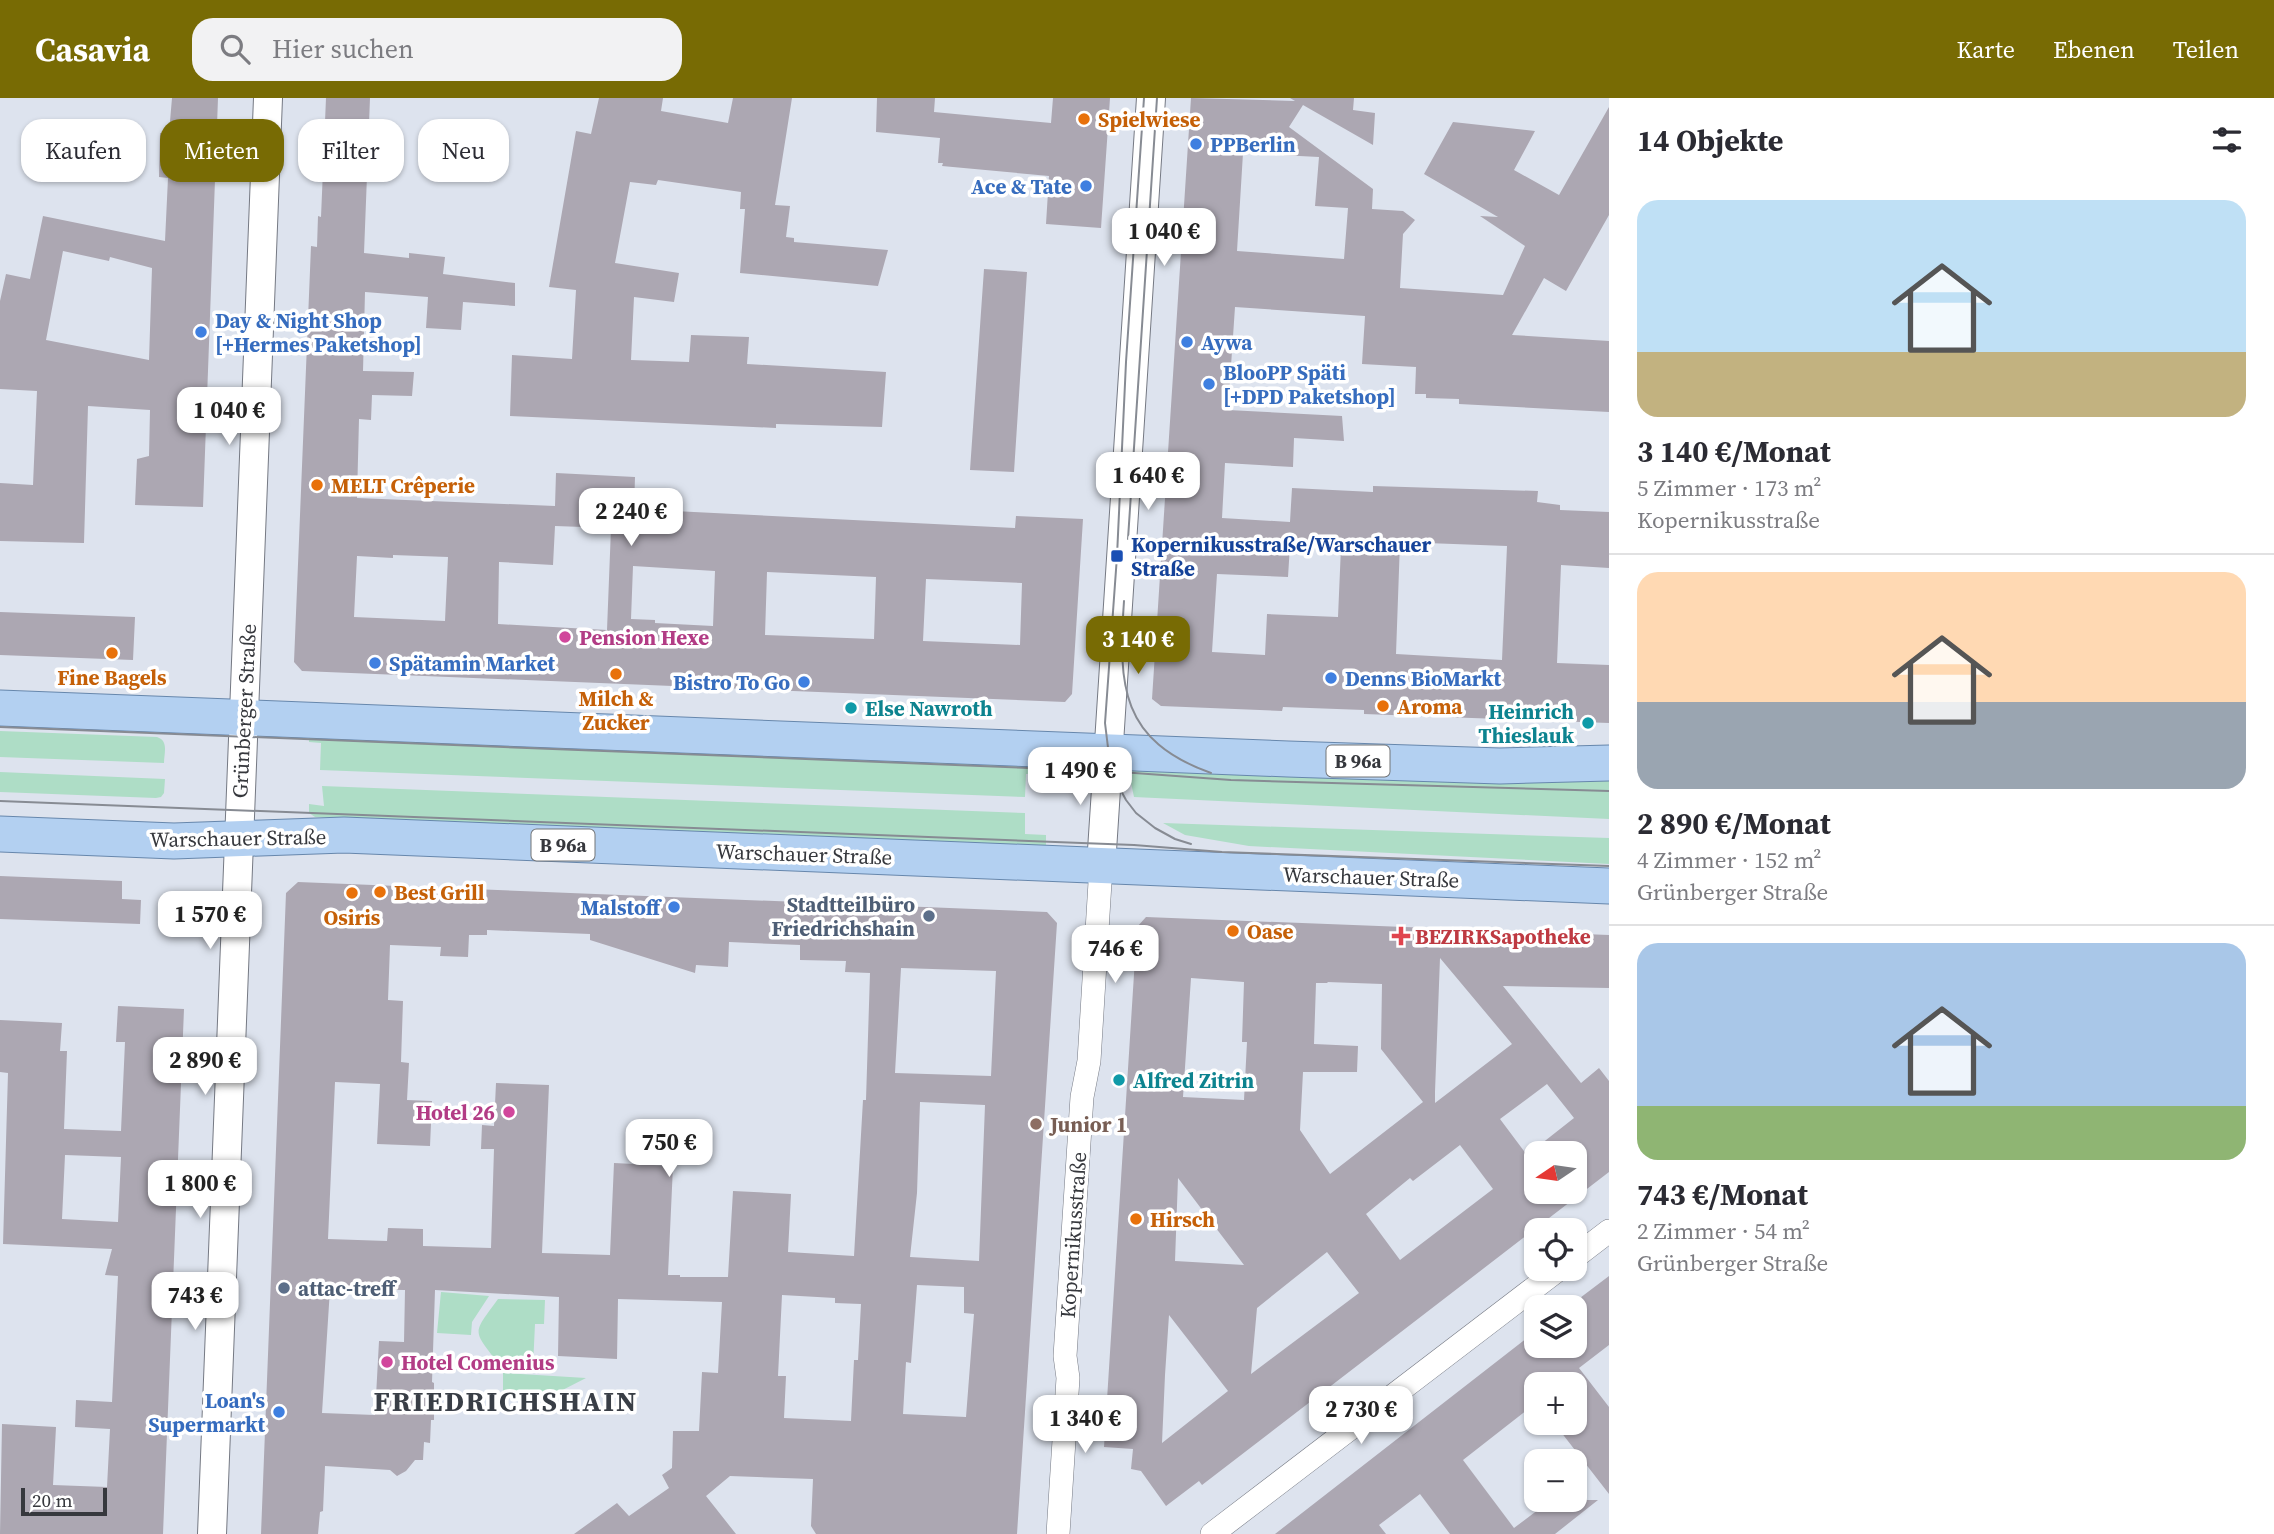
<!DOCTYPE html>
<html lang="de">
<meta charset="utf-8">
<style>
:root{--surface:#fff;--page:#f2f2f3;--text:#2b2b33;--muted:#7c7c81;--line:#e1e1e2;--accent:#786b04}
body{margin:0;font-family:"Source Serif 4",serif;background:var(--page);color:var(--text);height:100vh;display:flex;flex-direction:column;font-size:26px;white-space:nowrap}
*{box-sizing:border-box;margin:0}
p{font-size:23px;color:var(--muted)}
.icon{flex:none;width:38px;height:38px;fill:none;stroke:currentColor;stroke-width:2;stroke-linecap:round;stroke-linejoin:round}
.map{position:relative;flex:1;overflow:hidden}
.details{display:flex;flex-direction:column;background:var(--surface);width:665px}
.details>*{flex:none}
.hud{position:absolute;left:21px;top:21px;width:665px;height:63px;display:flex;gap:14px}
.needle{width:46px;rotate:257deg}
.tools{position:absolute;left:1524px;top:1043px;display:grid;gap:14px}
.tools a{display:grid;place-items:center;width:63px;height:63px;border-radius:14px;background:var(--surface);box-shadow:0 2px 5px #0004;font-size:35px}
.scale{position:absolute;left:21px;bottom:18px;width:86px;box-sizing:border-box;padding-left:7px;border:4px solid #36383d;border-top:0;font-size:19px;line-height:24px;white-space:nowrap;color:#36383d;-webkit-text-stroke:5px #fff;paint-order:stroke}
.price{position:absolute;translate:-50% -60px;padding:0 16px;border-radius:14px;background:#fff;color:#222;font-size:23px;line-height:46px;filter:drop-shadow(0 2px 4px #0008)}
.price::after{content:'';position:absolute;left:50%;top:42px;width:21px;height:16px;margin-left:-10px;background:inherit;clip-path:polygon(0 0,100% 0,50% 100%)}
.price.current{background:var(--accent);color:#fff}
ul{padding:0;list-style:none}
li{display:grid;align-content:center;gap:14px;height:371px;padding:0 28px}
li+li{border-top:2px solid var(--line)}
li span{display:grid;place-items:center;height:217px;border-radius:21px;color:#555}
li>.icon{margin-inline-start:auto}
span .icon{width:126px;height:126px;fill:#fffc;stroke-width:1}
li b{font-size:30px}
h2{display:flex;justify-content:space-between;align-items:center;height:84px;padding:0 28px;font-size:30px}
.tag{padding:0 24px;border-radius:21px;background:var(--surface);box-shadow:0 2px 5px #0004;font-size:24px;line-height:63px}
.tag.current{background:var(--accent);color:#fff}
header{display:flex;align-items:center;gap:42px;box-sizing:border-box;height:98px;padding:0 35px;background:var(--accent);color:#fff}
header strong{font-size:33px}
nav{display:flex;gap:38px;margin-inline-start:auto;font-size:24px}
.search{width:490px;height:63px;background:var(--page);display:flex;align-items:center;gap:18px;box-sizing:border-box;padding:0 24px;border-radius:21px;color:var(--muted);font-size:26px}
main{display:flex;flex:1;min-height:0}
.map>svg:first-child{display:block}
.green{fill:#aeddc6}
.building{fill:#aca7b2;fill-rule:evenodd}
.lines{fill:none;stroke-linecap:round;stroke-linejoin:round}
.minor-casing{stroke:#757983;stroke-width:24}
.tertiary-casing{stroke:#757983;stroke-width:30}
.primary-casing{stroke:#6787ac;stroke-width:37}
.minor{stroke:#fff;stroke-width:23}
.tertiary{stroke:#fff;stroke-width:28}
.primary{stroke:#b3d0f1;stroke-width:35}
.tram{stroke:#878b93;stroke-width:2}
.food-dot{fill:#e8710a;stroke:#fff;stroke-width:2.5}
.shop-dot{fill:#3f7fe0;stroke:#fff;stroke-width:2.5}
.transit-dot{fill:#1a4fb4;stroke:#fff;stroke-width:2.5}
.hotel-dot{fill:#d1479c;stroke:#fff;stroke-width:2.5}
.culture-dot{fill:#0f9aa8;stroke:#fff;stroke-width:2.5}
.service-dot{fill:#5c6f8a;stroke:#fff;stroke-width:2.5}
.health-dot{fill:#e0444e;stroke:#fff;stroke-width:2.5}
.education-dot{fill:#8d6e63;stroke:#fff;stroke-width:2.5}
.labels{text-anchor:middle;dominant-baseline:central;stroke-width:7;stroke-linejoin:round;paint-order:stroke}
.shield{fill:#fff;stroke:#727477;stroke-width:2}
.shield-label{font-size:19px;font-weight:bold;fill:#36383d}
.food-label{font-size:21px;font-weight:bold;fill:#c56008;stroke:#fff;text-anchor:start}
.shop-label{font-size:21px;font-weight:bold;fill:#366cbe;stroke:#fff;text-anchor:start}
.transit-label{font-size:21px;font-weight:bold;fill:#164399;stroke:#fff;text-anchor:start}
.hotel-label{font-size:21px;font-weight:bold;fill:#b23c85;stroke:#fff;text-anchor:start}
.culture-label{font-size:21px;font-weight:bold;fill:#0d838f;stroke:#fff;text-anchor:start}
.street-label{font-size:21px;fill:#36383d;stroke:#fff}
.service-label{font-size:21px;font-weight:bold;fill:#4e5e75;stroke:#fff;text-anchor:end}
.health-label{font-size:21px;font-weight:bold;fill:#be3a42;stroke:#fff;text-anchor:start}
.education-label{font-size:21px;font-weight:bold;fill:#785e54;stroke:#fff;text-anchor:start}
.district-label{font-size:28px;font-weight:bold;letter-spacing:2px;fill:#393e46;stroke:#fff}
</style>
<header>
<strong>Casavia</strong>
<div class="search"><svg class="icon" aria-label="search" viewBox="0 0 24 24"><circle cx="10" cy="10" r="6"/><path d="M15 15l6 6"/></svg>Hier suchen</div>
<nav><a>Karte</a><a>Ebenen</a><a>Teilen</a></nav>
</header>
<main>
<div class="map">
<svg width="1609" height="1436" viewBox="0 0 1609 1436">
<rect width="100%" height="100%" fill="#dde3ee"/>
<path class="green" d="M0,633L157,639C169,643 164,655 164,665L0,659Z
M309,638L1048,665V676H1026L1025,699L320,672L321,645L309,644Z
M1133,670L1187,673L1609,683V721L1134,699L1131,685Z
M0,674L165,681L164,695L161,699L156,700L0,694Z
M322,688L1025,715V736L1046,737V750L315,719L309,715V706L324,708Z
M1163,725L1609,740V766L1249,748L1185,737Z
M441,1194L489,1198L472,1224L471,1237L437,1235Z
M498,1201L545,1202L544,1226H535L533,1268L499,1266C472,1231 472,1237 498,1201Z
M503,1275L586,1280L545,1301L503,1298Z"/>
<path class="building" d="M172,0H218L203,409L135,407L137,361L149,358L150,312L88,308L84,445L0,443V385L33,387L37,293L0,291V203L6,176L30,181L43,118L165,143L168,80L159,79L160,35H169ZM63,153L109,163L110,159L152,170L149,262L46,242Z
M326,0H370L364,155L409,160V155L445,159L443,176L515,185V208L463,204L461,232L426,230L428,199L365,194L363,273L414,274L412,298L372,297L371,322L359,321L357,400L555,408L556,375L635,379L634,411L1015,430L1016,418L1083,421L1072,596L1065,604L302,573L294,564L311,148L317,149L318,118L321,119ZM555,428L611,430L607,532L498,526L499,464L553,467ZM393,457L448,459L445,523L354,519L357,458L393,460ZM633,468L715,473L713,528L655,525V522L631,521ZM767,474L876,479L874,541L765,537ZM926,481L1022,485L1020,547L923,543Z
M599,0H663L661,13L728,25L733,0H792L775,107L790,108L786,139L794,140V144L888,152L878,188L740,175L745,111H740L741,94L658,82L656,87L630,84L615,165L679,175L674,204L634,199L631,262L689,264L691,237L749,239L747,266L886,274L882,329L776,326V330L510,318L512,257L572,261L576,192L549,189L576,33L591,36Z
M877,0H935L934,14L1051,25L1053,0H1110L1101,130L1046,126L1049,78L942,68L943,65H938L940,40L876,34Z
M1191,0L1295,3L1290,0H1354L1353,12L1375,15L1373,47L1303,7L1289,29L1373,91L1372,111L1403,113L1415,122L1403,136L1400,190L1503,197L1525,148L1480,118L1498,119L1424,76L1453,24L1535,33L1514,72L1559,97L1609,9V117L1566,193L1544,180L1512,237L1609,243V314L1459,306V301L1426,300V296H1415L1416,269L1362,266L1365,218L1235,209L1228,312L1342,318L1344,343L1294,340L1293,369L1225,365L1222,420L1290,424L1292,390L1373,394V388L1538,393L1537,404L1560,407V412L1609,414V470L1561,467L1557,565L1609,567V625L1364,616V612L1283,609L1282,613L1161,608L1152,601ZM1243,55L1319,59L1315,108L1348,110L1344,161L1237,153ZM1400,444L1507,448L1502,562L1396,556ZM1290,447L1341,449L1338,519L1267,516L1265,557L1212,554L1217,476L1288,479Z
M984,171L1027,174L1014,374L970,372Z
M0,514L135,519L133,562L0,557Z
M0,778L122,783V801L141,802L140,826L0,821Z
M298,784L1047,814L1057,825L1017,1436H816L811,1428L813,1381L730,1378L706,1398L736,1436H574L617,1405L629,1418L669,1390L662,1377L672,1370L673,1333H699L702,1274L718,1275L722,1204L618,1201L617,1261L558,1258L559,1199L435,1192L432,1284L434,1285V1322H431L430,1345L424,1344L423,1362H415L406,1373L397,1378L390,1372L325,1368L323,1413L320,1414L318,1436H261L286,795ZM487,832L590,836V842L695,875L696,867L728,869L729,844L800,847V862L846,863L845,874L870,875L866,1002H863L854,1158L788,1154L791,1096L733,1093L728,1179H680V1177H668L673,1068L614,1065L610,1157L542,1155L549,987L496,985L494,1028L482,1027L481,1051H494L491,1150L423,1148V1131L388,1130L387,1143L328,1141L335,984L380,986L377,1046L430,1048L432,1003L407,1002L409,965L401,964L403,903L388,902L390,847L441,849L440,858L468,859L469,837H487ZM901,870L996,873L991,978L895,975ZM920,1004L985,1007L979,1163L910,1159L917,1095ZM917,1187L964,1189V1215L974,1216L966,1319L903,1316L906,1264L911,1265ZM330,1191L405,1192L404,1244L379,1243L375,1317L322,1315ZM782,1197L835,1200V1205L861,1206L858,1262H854L851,1323L784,1320L786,1278H778Z
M1146,819L1609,837V890L1503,888L1581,985L1599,970L1609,983V1074L1202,1387L1199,1383L1166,1408L1141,1373L1131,1371L1133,1351L1104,1349L1137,829ZM1440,860L1512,946L1435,1005V994ZM1191,880L1244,884L1242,944H1247L1244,1002L1183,999ZM1327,884L1382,886L1381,951L1423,1004L1330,1076L1300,1032L1303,974H1357L1358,948L1314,946L1316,885H1328ZM1547,986L1574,1020L1527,1057L1500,1021ZM1460,1047L1493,1091L1400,1162L1366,1116L1410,1080L1413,1083ZM1536,1055H1575V1094H1536ZM1178,1080L1244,1167L1175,1163ZM1327,1154L1359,1195L1251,1276L1257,1210ZM1169,1217L1228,1293L1162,1345L1165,1277Z
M118,908L184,911L163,1436H0L2,1326L56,1329L53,1387L107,1389L110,1331L75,1329L76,1302L112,1304L118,1178L105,1177L112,1151L3,1146L8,975L0,974V922L62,925L60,953H67L64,1031L121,1033L125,944H116ZM65,1057L121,1059L118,1124L62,1121Z
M1609,1178V1247L1579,1270L1609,1309V1396L1554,1325H1575V1286H1536V1305L1463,1362L1514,1430L1551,1402H1598L1555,1436H1450L1420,1396L1379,1427L1386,1436H1275L1536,1233V1248H1575V1209H1568Z"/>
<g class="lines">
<g class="minor-casing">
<path id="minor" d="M1575,1159L1609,1133
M1058,1436L1068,1280L1065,1258L1082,999L1089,963L1101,768
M1212,1436L1559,1171"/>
</g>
<g class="tertiary-casing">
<path id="tertiary" d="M1101,768L1151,0
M212,1436L268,0"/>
</g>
<g class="primary-casing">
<path id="primary" d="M0,610L1288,661L1500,668L1609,665
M0,736L174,743L344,737L1609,788"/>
</g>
<use href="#minor" class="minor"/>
<use href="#tertiary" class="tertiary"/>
<use href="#primary" class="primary"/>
<path class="tram" d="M1144,0L1126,264L1117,458L1105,625L1111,674L1126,702L1136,715L1155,730L1175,741L1191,746
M1128,441L1157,0
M1124,503C1118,588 1121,643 1211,675
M0,629L1107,673L1231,682L1609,693
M0,703L1134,747L1222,754L1609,768"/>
</g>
<g class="food-dot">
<circle cx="1084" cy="21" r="7"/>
<circle cx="317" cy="387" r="7"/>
<circle cx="112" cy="555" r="7"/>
<circle cx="616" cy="576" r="7"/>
<circle cx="1383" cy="608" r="7"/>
<circle cx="380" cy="794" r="7"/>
<circle cx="352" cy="795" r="7"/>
<circle cx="1233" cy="833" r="7"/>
<circle cx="1136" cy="1121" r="7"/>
</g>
<g class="shop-dot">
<circle cx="1196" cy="46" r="7"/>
<circle cx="1086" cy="88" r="7"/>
<circle cx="201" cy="234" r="7"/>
<circle cx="1187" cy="244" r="7"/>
<circle cx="1209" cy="286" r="7"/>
<circle cx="375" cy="565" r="7"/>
<circle cx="1331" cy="580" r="7"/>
<circle cx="804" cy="584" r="7"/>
<circle cx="674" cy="809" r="7"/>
<circle cx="279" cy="1314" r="7"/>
</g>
<rect class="transit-dot" x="1110" y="451" width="14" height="14" rx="3.5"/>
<g class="hotel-dot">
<circle cx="565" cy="539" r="7"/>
<circle cx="509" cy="1014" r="7"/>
<circle cx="387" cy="1264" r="7"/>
</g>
<g class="culture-dot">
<circle cx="851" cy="610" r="7"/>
<circle cx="1588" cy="625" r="7"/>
<circle cx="1119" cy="982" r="7"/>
</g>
<g class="service-dot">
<circle cx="929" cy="818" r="7"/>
<circle cx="284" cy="1190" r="7"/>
</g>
<path class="health-dot" d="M1397.5 827.5h7v7h7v7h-7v7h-7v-7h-7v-7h7z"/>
<circle class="education-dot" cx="1036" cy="1026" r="7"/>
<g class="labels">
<g class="shield">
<rect x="1326.5" y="647.5" width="63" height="31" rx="5"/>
<rect x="531.5" y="731.5" width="63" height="31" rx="5"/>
</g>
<g class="shield-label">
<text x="1358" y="663">B 96a</text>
<text x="563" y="747">B 96a</text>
</g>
<g class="food-label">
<text x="1098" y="21">Spielwiese</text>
<text x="331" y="387">MELT Crêperie</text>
<text x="112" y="579" text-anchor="middle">Fine Bagels</text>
<text x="616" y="600" text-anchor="middle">Milch &amp;<tspan x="616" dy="24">Zucker</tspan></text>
<text x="1397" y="608">Aroma</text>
<text x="394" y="794">Best Grill</text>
<text x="352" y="819" text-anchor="middle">Osiris</text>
<text x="1247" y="833">Oase</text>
<text x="1150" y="1121">Hirsch</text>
</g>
<g class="shop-label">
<text x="1210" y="46">PPBerlin</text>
<text x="1072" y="88" text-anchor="end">Ace &amp; Tate</text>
<text x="215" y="222">Day &amp; Night Shop<tspan x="215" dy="24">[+Hermes Paketshop]</tspan></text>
<text x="1201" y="244">Aywa</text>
<text x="1223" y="274">BlooPP Späti<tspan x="1223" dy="24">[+DPD Paketshop]</tspan></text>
<text x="389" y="565">Spätamin Market</text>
<text x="1345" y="580">Denns BioMarkt</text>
<text x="790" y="584" text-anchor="end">Bistro To Go</text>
<text x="660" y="809" text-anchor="end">Malstoff</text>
<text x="265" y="1302" text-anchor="end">Loan's<tspan x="265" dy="24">Supermarkt</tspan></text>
</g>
<g class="transit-label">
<text x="1131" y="446">Kopernikusstraße/Warschauer<tspan x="1131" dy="24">Straße</tspan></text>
</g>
<g class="hotel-label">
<text x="579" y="539">Pension Hexe</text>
<text x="495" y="1014" text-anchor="end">Hotel 26</text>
<text x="401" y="1264">Hotel Comenius</text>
</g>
<g class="culture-label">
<text x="865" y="610">Else Nawroth</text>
<text x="1574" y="613" text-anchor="end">Heinrich<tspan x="1574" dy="24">Thieslauk</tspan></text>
<text x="1133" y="982">Alfred Zitrin</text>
</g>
<g class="street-label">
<text transform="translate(244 613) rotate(-87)">Grünberger Straße</text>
<text transform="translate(238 740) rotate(-1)">Warschauer Straße</text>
<text transform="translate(804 756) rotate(2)">Warschauer Straße</text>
<text transform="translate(1371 779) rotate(2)">Warschauer Straße</text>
<text transform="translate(1073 1137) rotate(-86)">Kopernikusstraße</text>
</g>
<g class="service-label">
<text x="915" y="806">Stadtteilbüro<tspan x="915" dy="24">Friedrichshain</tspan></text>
<text x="298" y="1190" text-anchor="start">attac-treff</text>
</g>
<g class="health-label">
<text x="1415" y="838">BEZIRKSapotheke</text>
</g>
<g class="education-label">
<text x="1050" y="1026">Junior 1</text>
</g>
<g class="district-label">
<text x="506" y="1303">FRIEDRICHSHAIN</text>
</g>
</g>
</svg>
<div class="tools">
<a><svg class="needle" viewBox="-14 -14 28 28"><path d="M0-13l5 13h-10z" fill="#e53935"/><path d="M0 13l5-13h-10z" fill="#7c7c81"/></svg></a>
<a><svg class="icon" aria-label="locate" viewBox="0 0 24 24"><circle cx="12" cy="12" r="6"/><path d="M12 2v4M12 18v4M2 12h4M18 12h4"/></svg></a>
<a><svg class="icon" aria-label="layers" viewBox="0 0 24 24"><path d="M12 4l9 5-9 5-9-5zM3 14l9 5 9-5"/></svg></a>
<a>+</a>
<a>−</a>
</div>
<div class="scale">20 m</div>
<b class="price" style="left:1164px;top:170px">1 040 €</b>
<b class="price" style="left:229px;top:349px">1 040 €</b>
<b class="price" style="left:1148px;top:414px">1 640 €</b>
<b class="price" style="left:631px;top:450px">2 240 €</b>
<b class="price current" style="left:1138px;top:578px">3 140 €</b>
<b class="price" style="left:1080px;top:709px">1 490 €</b>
<b class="price" style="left:210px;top:853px">1 570 €</b>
<b class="price" style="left:1115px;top:887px">746 €</b>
<b class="price" style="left:205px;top:999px">2 890 €</b>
<b class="price" style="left:669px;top:1081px">750 €</b>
<b class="price" style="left:200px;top:1122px">1 800 €</b>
<b class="price" style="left:195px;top:1234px">743 €</b>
<b class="price" style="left:1361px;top:1348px">2 730 €</b>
<b class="price" style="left:1085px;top:1357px">1 340 €</b>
<div class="hud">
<a class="tag">Kaufen</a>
<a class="tag current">Mieten</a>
<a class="tag">Filter</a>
<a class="tag">Neu</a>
</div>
</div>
<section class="details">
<h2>14 Objekte<svg class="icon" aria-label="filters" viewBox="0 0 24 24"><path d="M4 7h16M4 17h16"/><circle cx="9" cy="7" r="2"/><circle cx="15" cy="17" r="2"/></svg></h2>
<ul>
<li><span style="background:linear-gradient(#bfe0f5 70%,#c2b280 0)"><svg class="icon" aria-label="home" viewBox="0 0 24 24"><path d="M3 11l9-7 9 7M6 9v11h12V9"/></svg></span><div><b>3 140 €/Monat</b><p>5 Zimmer · 173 m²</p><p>Kopernikusstraße</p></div></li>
<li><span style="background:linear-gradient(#ffd9b3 60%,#9aa5b1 0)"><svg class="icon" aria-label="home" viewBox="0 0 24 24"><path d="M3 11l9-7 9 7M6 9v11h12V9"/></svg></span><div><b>2 890 €/Monat</b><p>4 Zimmer · 152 m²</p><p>Grünberger Straße</p></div></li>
<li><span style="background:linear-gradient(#a9c7e8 75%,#8fb573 0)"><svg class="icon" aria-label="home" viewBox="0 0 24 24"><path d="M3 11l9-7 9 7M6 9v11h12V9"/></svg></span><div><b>743 €/Monat</b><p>2 Zimmer · 54 m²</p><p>Grünberger Straße</p></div></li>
</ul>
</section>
</main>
